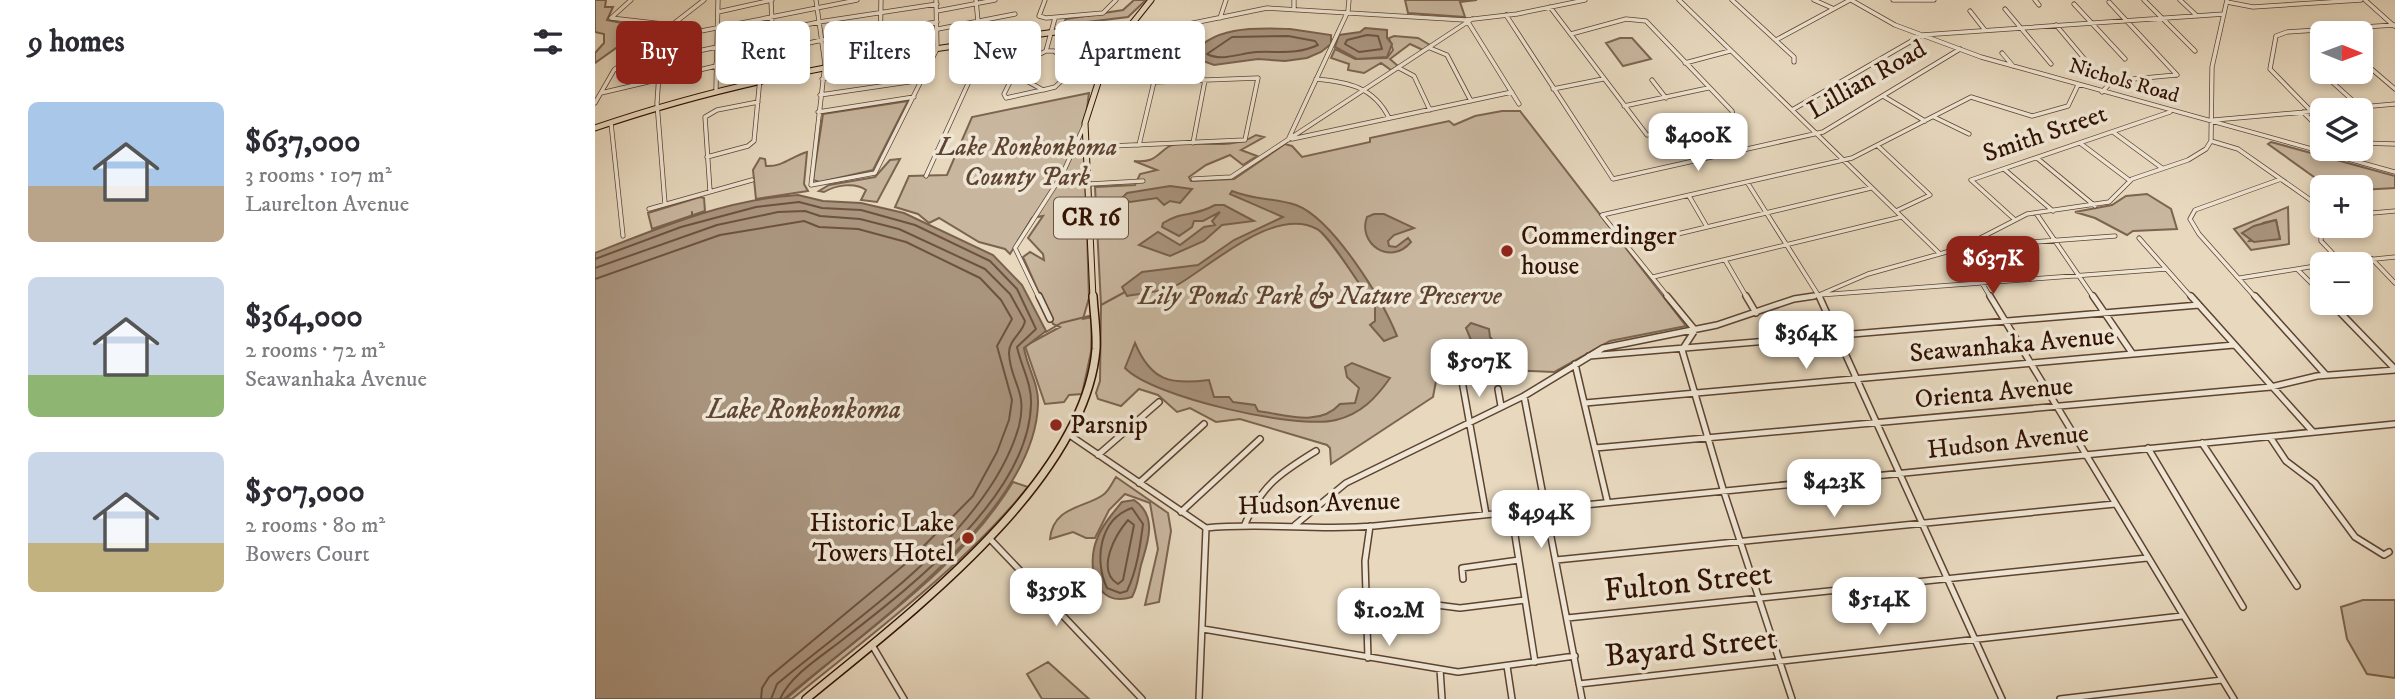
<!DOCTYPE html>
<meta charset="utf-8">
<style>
:root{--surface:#fff;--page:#f7f7f7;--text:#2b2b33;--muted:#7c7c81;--accent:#8f2418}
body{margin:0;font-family:"IM FELL DW Pica",serif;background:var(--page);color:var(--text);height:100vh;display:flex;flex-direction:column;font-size:26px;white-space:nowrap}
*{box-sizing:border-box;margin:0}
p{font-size:23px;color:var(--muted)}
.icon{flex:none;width:38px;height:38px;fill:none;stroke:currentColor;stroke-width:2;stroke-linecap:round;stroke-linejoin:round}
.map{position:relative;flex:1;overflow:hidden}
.panel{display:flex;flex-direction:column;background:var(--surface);width:595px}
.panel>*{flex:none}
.banner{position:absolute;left:21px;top:21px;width:665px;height:63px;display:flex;gap:14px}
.needle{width:46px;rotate:91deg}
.controls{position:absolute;left:1715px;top:21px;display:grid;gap:14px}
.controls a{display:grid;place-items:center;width:63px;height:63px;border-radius:10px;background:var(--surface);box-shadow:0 4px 10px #0003;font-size:35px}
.price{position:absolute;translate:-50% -60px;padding:0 16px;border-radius:14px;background:#fff;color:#222;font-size:23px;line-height:46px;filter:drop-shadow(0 2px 4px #0008)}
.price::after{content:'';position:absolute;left:50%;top:42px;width:21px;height:16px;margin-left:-10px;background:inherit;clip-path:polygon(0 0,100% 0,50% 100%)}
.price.on{background:var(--accent);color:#fff}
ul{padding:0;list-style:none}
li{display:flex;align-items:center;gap:21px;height:175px;padding:0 28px}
li span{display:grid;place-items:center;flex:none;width:196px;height:140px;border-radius:10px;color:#555}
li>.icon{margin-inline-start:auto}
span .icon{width:84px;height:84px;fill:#fffc;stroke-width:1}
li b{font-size:30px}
h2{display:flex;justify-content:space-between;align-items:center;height:84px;padding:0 28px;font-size:30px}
.tag{padding:0 24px;border-radius:10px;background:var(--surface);box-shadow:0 4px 10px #0003;font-size:24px;line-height:63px}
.tag.on{background:var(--accent);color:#fff}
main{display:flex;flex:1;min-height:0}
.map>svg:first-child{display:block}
.green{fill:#c8b69e;stroke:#7c6450;stroke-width:2;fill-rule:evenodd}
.water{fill:#a9947e;stroke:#79604c;stroke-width:2}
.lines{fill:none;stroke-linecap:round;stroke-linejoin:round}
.shore{stroke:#6d5240;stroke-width:2}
.stream{stroke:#79604c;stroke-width:2}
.minor-far1-casing{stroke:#5e4330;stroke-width:5}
.minor-casing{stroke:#5e4330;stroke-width:8}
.major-far1-casing{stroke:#311101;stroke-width:7}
.major-casing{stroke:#311101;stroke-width:10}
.minor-far1{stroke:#efe6d5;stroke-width:3.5}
.minor{stroke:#efe6d5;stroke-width:5}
.major-far1{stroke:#e7d8be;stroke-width:5}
.major{stroke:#e7d8be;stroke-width:7}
.poi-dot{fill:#8f2418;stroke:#efe6d5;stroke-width:2.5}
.labels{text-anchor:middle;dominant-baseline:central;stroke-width:7;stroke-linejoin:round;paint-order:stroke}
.far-street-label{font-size:21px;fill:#311101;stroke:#efe6d5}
.shield{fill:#efe6d5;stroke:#6a5141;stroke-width:2}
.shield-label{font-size:24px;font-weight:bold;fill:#311101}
.street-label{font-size:26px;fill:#311101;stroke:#efe6d5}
.park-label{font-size:26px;font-style:italic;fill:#5e4330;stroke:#efe6d5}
.poi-label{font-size:26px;fill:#311101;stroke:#efe6d5;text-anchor:start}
.water-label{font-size:28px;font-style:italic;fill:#614533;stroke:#efe6d5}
.near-street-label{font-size:32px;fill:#311101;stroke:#efe6d5}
</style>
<main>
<section class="panel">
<h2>9 homes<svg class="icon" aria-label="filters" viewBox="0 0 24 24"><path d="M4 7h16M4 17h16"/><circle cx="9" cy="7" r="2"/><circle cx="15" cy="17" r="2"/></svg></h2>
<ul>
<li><span style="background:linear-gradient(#a9c7e8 60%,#b9a48a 0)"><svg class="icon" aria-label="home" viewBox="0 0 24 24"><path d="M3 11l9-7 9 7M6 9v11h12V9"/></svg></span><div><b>$637,000</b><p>3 rooms · 107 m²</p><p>Laurelton Avenue</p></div></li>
<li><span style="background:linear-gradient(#c9d6e8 70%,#8fb573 0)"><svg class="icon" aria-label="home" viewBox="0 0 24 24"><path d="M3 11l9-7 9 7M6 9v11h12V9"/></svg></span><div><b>$364,000</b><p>2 rooms · 72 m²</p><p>Seawanhaka Avenue</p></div></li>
<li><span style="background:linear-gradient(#c9d6e8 65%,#c2b280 0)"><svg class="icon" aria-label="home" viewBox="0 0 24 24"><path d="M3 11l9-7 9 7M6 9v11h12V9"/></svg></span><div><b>$507,000</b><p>2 rooms · 80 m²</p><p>Bowers Court</p></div></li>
</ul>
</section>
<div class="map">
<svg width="1800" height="699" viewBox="0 0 1800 699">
<rect width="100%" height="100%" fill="#e7d8be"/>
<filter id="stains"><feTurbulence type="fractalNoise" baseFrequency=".00286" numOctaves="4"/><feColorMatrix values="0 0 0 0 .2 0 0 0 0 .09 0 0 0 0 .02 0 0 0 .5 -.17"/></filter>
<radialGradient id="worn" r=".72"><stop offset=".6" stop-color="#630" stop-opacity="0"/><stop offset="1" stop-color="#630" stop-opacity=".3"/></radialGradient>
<path class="green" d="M0,0H11L10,7H18L12,20L32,24L26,29L35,38L0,63V53L9,43V34L0,32Z
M539,0H551L533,17L467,25L471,19L528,10Z
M810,0H882L865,2L870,17L813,13Z
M799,36L823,38L835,45L828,50L815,44L795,59L803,66L796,70L786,63L769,73L753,70L754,64L736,58L740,49L760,59L792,58L798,50L794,38Z
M1025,38H1037L1056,59L1028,66L1011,43Z
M494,93L489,131L494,298L488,319L497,317L496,352L487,394L474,395L469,402L450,404L430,346L465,327L458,324L428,257L435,252L449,260L448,254L433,238L448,216L437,218L415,254L410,249L384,242L344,218L334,223L323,214L300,207L314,176L352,175L377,117Z
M313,101L278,170L225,182L218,180L228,114Z
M907,111H925L1091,326L1015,341L959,372L890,369L842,376L838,397L736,464L735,448L732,445L645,419L621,422L595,408L582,412L563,395L544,389L526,406L503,399L501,393L505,381L506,305L500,187L540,185L545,174L562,170L539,161C559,163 560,156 573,147C590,137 634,153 661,135L669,137L646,150L662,156L648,165L635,155L611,165L594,177L596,181L639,179L690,144L697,146L707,157L775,142V138L854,121L859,125L880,116Z
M1676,142L1800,176V188L1766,190V187H1733L1673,144Z
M212,152L209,184L213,191L161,199L158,170L165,158L170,159L171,166C188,167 197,156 212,152Z
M305,159L282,202L266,200L271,190C260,182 241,185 229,192L224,191L234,185L280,177L295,160Z
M1552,194L1576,209L1582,229L1538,231L1532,235L1500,218L1480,212L1517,205L1531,196Z
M105,197L109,198L110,211L57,229L53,213Z
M1693,207L1694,244L1656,250L1639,229ZM1681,220L1685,239L1654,241L1668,223Z
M521,477L573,513L576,531L564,602L550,605L563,549L555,503L530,494L514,510L500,538H491L478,532L455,539C458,506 490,508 508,495C514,491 517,483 521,477Z
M418,482L433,487C367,568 278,633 197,699H191C269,630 363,572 418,482Z
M1768,600H1800V678L1772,674L1752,639L1746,607Z
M453,662L494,699H447L432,674Z"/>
<path class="water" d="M770,28L792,30V38L797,44L792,57L762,59L740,47L744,35L765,32Z
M695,29L736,35V44L726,52L712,58L690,61L663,59L619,65L597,57C615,25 664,28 695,29Z
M575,186L597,189L585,203L575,201L569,205L562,198L535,202L527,198L532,193Z
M637,191C658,200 680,198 701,205C738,219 787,299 802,336L789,341L775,325L780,321V307C769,292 735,236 722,229C680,206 618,264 584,284C571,292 547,293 532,296L527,287L547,272L603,265L639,240L688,217L635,194Z
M203,195L228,201L266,203L309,213L398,255L427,285L451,331L429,348C432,367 444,384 443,404C440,515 267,633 189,699H0V253C66,227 132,199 203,195Z
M620,205H629L659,221L627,225L609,241L575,256L544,245L563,232L585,245L609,227L620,225L617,221L625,212L608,221H599L597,227L584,236L567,227L568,223C589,210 596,218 620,205Z
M779,214H789L819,228L799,235L793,241L794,246L801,247L813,238L816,242C795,267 762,243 772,217Z
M1681,220L1685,239L1659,242L1647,233L1659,226Z
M876,323L894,329L895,337L904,347H872L876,340L871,328Z
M540,343C556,381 575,385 614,380L619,397H634L638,402L660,405L663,411C692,415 724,427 745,404L760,403L764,388L752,377L750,367L757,363L795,378C781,398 766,414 741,420C702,430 557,397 530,368Z
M539,500C563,516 553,542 546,565C543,577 543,586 537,597C500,609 491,566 502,539C507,525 518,513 527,502Z"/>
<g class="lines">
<path class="shore" d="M772,35L783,36L787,49L764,52L750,44L752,40Z
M693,36L720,41L723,45C701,55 685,51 662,52C645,53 627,62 612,54L637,37Z
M0,259L86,227L161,207L204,202L227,208L266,210L320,225L395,261L422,289L441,329L422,347C426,366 437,384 436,404C434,495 317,586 251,637C229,655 197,673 185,699
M0,268L122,225L183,212L210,211L225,216L265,219L304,229L390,269L415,294L430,321C428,333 414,339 414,353C415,382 433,390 424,426C395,531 263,616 182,684L176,699
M0,279L125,235L209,221L224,227L263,229L311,242L385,278L406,300L417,319L402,346L417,400L414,420L402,452L378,496L315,560L174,677L167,688L166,699
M537,508L548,524C545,547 542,570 532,591L525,593L512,588C499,561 504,519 537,508Z
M533,520L539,525L528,580L523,584C500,570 521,534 533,520Z"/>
<path class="stream" d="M97,212V216
M506,305L530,292
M451,332L466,323L494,316"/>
<g class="minor-far1-casing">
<path id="minor-far1" d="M176,0L179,75
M221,0L230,64L216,185L280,173L342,49L341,0
M381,0L385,43
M450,0L444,16L451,18L508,13L521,0
M699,0V8
M1084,0L1344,253
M1137,0L1199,57V62
M1219,0L1237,8
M1256,0L1300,25L1386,57L1800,172
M1298,0H1339
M1440,0L1444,5
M1549,0L1600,51
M1585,0L1602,16
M1770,0L1799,26
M1514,2L1582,75
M1632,2L1658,7L1766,0
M1479,4L1530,59
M955,7L1052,135L1133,120L1138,116L1137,111L1051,21L1031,19L976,34
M1410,9L1456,64
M342,11L400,0
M1375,11L1389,29
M123,12L177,0
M911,15L1018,179L1228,132L1365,49
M16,18L77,25
M16,18L36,0
M625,18L631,0
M873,22L924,104
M1461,25L1492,62
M531,28L569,29L672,8L870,20L922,14L990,0
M343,29L420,14
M91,34L262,0
M1181,40L1255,0
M122,44L224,22L342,4
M835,48L852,55L876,101
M451,51L427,63L419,74L448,90L460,87L480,68
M451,51H459L480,68
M451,51L460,18
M1407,53L1418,66
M285,57L286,0
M1766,60L1800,89
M1090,63L1135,51
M121,64L227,40L342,22
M480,68L508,63
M804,68L819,76L835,110
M1731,72L1736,81L1765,107
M419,74L409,94L411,98L447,90
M227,79L335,63
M721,79C753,82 779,87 794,118
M1057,80L1071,98
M121,89L123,0
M958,89L1008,79
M1507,92L1517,81L1581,75
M6,93L121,66
M225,95L327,80
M1288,96L1330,121
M0,103L19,70L109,0
M1029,106L1113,88
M1197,110L1327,35L1629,14
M1716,111L1675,69L1681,36L1692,32L1799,25
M223,112L319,97
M1708,112L1727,131
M1339,117L1374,134
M1619,120L1800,104
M16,123L28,236
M1518,132L1567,168
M697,139L917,92
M693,140L753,11L754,0
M1616,141L1643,149L1727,208
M598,143L610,80
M1485,143L1534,180
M1766,143L1800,144
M544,145L571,31
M1283,146L1335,195L1301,211
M494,147L650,140L663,78L559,82
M112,157L153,146L159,141L165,78
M1442,158L1500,206
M1409,169L1458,211
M331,176L392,42
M598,179L636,177L877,19
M1152,182L1225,298
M495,184L548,181
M115,191L110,117L122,110L163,102
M1094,196L1112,227
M70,204L62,103L65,59L122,47
M54,209L157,180
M1441,213L1499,298
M1766,214L1800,211
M1419,219L1376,180L1575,112
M1732,226L1726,233V241L1745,261
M1544,238L1597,298
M1032,246L1276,188
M1371,247L1520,236
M1366,248L1396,298
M1777,259L1800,283
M1130,260L1152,298
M1731,264L1800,257
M1703,270L1727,294
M1058,277L1306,217
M1645,278L1727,265
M1224,295L1571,269
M444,298L420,248L467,175L490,124
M1074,298L1007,215L1257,158L1376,97L1437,116L1473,106L1483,85
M1208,298L1224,295L1273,274L1366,248L1432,214L1514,202L1537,179L1593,160L1611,149L1616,141L1617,67L1632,0
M1661,298L1604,234L1595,219L1600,210L1686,179"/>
</g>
<g class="minor-casing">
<path id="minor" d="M444,296L455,319
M1072,296L1100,330L1087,350L1128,489L1197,699
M1151,296L1161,313
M1224,296L1407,699
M1395,296L1639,699
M1498,296L1537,353
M1596,296L1718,432
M1660,296L1731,375
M1736,303L1800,369
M994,356L1604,305
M980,364L1012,500
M867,381L891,514
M903,389L906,406
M929,396L987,699
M990,403L1639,345
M473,434L611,528
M1675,437L1691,461L1720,483L1760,537L1789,555L1794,552
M1607,443L1702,586
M1000,448L1676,387L1722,376L1800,370
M1553,448L1648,607
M503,455L564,402
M544,483L609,424
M916,510L940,662
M586,512L665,439
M650,524C667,485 685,473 721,451
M700,525L751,483L929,396L1008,348L1122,325L1199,299L1219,296
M611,528C667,522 723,531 779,526C1119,492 1459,457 1800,424
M395,539L547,699
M961,560L1520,504
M868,579L867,568L924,560
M771,596L865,608L930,600
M972,618L1552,558
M608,629L863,672L980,656
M277,645L309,699
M773,658L770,561L775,526
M912,666L917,699
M845,669L847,699
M984,684L1587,616
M604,699L611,528
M1465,699L1627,680"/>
</g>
<g class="major-far1-casing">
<path id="major-far1" d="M0,128C165,71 334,48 507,26L531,28
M498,298L490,123L512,55L556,0"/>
</g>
<g class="major-casing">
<path id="major" d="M211,699C308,619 490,483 501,349C502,332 499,313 498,296"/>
</g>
<use href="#minor-far1" class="minor-far1"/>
<use href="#minor" class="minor"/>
<use href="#major-far1" class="major-far1"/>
<use href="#major" class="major"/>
</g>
<g class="poi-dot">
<circle cx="912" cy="251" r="7"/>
<circle cx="461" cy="425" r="7"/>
<circle cx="373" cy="538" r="7"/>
</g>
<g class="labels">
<g class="far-street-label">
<text transform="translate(1529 81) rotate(16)">Nichols Road</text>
</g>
<rect class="shield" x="459" y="197.5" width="74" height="41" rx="5"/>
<g class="shield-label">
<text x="496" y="218">CR 16</text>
</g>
<g class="street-label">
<text transform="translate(1272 80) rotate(-30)">Lillian Road</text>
<text transform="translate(1450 134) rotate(-19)">Smith Street</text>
<text transform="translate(1417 345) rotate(-5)">Seawanhaka Avenue</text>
<text transform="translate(1399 393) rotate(-5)">Orienta Avenue</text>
<text transform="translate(1413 442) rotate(-6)">Hudson Avenue</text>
<text transform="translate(724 504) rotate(-2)">Hudson Avenue</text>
</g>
<g class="park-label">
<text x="432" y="147">Lake Ronkonkoma<tspan x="432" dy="30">County Park</tspan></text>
<text x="725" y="296">Lily Ponds Park &amp; Nature Preserve</text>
</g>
<g class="poi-label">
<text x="926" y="236">Commerdinger<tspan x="926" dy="30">house</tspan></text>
<text x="475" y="425">Parsnip</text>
<text x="359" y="523" text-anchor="end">Historic Lake<tspan x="359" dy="30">Towers Hotel</tspan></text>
</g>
<g class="water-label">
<text x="209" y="409">Lake Ronkonkoma</text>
</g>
<g class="near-street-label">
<text transform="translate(1093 583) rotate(-6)">Fulton Street</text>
<text transform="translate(1096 648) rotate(-6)">Bayard Street</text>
</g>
</g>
<rect width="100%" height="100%" filter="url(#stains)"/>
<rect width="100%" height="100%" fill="url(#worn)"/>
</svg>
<div class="controls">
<a><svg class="needle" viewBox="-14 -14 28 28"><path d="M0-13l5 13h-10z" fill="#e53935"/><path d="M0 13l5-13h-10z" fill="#7c7c81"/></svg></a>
<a><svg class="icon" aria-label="layers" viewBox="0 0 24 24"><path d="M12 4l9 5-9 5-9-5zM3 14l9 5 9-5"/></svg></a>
<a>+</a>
<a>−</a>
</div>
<b class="price" style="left:1103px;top:173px">$400K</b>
<b class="price on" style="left:1398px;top:296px">$637K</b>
<b class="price" style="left:1211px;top:371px">$364K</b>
<b class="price" style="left:884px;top:399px">$507K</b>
<b class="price" style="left:1239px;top:519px">$423K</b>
<b class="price" style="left:946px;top:550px">$494K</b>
<b class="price" style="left:461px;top:628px">$359K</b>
<b class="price" style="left:1284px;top:637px">$514K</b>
<b class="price" style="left:794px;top:648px">$1.02M</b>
<div class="banner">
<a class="tag on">Buy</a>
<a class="tag">Rent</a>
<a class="tag">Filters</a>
<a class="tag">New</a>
<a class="tag">Apartment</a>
</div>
</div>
</main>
